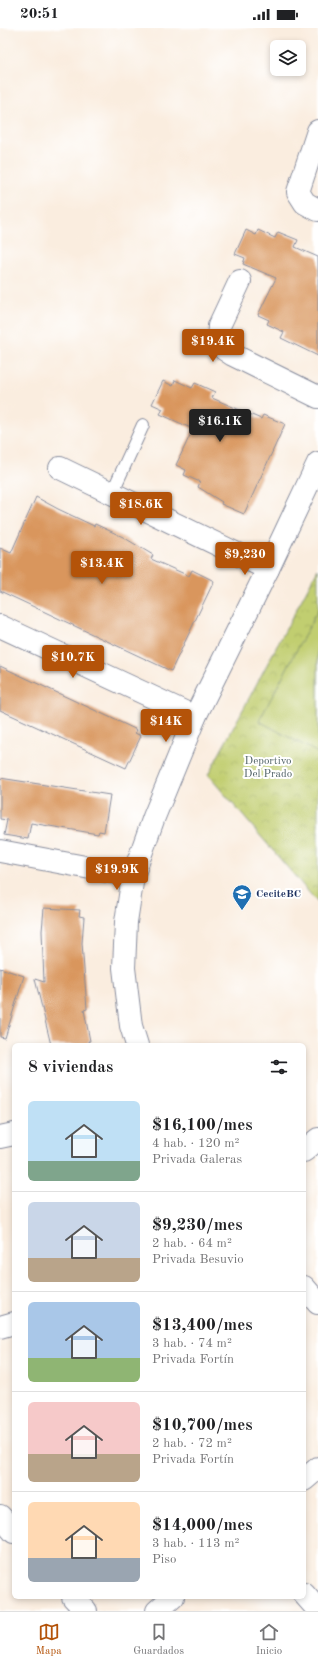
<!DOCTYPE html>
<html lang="es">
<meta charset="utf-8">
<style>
:root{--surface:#fff;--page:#f2f2f2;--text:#202124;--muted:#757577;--line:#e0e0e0;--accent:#b45309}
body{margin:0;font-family:"Old Standard TT",serif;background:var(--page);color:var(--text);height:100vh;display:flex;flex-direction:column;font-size:15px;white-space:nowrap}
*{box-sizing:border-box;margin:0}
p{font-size:13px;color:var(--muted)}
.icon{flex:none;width:22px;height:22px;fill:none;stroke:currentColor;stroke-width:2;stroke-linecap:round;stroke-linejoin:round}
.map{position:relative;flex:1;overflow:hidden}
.sheet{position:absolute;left:12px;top:1015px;width:294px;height:556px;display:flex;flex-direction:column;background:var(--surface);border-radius:6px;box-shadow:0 2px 6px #0003}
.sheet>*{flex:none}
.buttons{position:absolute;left:270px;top:12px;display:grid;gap:8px}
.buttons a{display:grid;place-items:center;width:36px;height:36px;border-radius:6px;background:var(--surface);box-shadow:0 2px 6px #0003;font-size:20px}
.price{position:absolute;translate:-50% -34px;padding:0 9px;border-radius:4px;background:var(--accent);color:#fff;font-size:13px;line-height:26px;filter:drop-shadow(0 1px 2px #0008)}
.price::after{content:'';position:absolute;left:50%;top:24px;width:12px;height:9px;margin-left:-6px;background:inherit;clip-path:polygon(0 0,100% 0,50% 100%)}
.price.selected{background:#222;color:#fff}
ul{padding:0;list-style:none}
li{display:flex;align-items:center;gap:12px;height:100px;padding:0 16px}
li+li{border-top:1px solid var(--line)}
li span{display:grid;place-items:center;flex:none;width:112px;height:80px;border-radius:6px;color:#555}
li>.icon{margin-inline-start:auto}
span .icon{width:48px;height:48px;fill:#fffc;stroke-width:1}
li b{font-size:17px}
h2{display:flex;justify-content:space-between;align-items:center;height:48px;padding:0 16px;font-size:17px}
.status{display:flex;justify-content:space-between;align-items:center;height:28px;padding:0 20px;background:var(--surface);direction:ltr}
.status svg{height:11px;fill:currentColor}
.menu{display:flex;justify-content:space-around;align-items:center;height:56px;border-top:1px solid var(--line);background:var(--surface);font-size:11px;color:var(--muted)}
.menu a{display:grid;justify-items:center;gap:2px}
.menu .selected{color:var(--accent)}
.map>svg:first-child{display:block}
.park{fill:url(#park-crowns);stroke:#6e7e67}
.pitch{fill:#c1ce70;stroke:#6e7e67}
.building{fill:#d9965d}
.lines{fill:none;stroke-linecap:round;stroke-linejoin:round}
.lane-casing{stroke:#8a8e9e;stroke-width:14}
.street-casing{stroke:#8a8e9e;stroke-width:24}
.secondary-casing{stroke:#8a8e9e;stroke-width:24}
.lane{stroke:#fff;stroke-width:12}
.street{stroke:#fff;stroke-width:22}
.secondary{stroke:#fff;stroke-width:22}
.labels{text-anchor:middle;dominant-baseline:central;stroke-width:4;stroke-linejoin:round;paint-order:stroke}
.park-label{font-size:11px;fill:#4d5f63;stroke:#fff}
.poi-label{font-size:11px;font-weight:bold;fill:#1b2f5e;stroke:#fff;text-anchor:start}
</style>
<div class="status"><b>20:51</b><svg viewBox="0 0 49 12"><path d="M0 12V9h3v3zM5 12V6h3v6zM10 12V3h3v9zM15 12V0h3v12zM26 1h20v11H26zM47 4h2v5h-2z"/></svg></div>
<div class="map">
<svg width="318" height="1583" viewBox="0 0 318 1583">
<defs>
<pattern id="park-crowns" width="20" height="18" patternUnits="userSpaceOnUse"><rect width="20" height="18" fill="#c1ce70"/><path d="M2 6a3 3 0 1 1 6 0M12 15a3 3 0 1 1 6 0" fill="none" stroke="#a5b163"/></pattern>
</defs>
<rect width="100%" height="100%" fill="#fff"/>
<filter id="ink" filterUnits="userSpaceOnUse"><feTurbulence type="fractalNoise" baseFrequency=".025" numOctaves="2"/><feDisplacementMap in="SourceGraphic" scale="8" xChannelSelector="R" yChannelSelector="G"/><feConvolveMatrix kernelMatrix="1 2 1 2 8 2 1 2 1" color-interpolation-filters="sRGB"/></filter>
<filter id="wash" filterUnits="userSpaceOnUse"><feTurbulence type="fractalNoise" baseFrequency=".012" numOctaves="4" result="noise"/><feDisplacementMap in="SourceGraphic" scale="16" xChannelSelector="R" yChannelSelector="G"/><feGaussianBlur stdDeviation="0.9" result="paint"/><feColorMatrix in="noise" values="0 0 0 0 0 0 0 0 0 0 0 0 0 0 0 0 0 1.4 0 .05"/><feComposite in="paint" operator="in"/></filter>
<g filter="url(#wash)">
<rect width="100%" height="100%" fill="#faeddf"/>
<path class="park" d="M318,541V875L208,747Z"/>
<path class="pitch" d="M318,582V725L259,693Z"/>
<g id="blocks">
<path class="building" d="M246,202L256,207L258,202L275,210L278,204L298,212L295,219L318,229V328L281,310L284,304L267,296L269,292L258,287L276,250L243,236L245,230L235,226Z
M175,352L192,360L195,355L215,364L212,370L261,391L263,387L285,396L244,486L221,476L222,474L198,459L200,454L184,447L186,442L176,437L193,401L160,386L163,381L152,376L163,353L173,358Z
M36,469L58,481L94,498L95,496L123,509L153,527L151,531L189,548L192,542L214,553L171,643L0,563V520L11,525Z
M0,638L137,702L135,705L141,708L126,740L0,682Z
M0,750L110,767L104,804L99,803L98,806L31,795L28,811L4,807L7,792L0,791Z
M44,880L80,882L79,888L84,889L82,915L87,981L84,982L90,1013H88L89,1017H51L35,951L44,954L42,903Z
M0,940L24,948L5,1010L0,1009Z"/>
</g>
</g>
<g filter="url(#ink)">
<use href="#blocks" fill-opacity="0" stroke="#8a8e9e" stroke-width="1"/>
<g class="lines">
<g class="lane-casing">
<path id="lane" d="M112,465L143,397"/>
</g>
<g class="street-casing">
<path id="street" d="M318,103L298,164L305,175L318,182
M240,253L219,298L218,314L224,321L233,327L318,369
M60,440L268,541
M0,598L195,689
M0,823L133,848
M0,1109L14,1106
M304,1123L318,1111
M0,1299L14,1295
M304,1452L318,1440
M0,1488L14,1504
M304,1566L318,1582
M73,1569L86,1583
M157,1583L173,1569"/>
</g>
<g class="secondary-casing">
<path id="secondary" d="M137,1017L131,998L124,940L126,894L133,848L154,789L195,689L268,541L318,435
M304,1259L318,1275"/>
</g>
<use href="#lane" class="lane"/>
<use href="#street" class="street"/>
<use href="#secondary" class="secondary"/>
</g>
</g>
<defs>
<g id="school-pin" transform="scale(1)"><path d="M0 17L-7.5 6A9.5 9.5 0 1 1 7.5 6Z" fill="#1f6fb2" stroke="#fff"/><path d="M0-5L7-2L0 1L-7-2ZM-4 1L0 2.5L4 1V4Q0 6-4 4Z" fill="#fff"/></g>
</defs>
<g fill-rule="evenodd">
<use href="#school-pin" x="242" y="866"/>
</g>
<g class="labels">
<g class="park-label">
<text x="268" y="733">Deportivo<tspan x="268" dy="13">Del Prado</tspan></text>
</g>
<g class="poi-label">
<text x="256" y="866">CeciteBC</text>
</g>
</g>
</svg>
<div class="buttons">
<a><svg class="icon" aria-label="layers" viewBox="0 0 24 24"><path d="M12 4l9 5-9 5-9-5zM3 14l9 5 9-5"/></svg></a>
</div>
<b class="price" style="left:213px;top:335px">$19.4K</b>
<b class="price selected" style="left:220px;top:415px">$16.1K</b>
<b class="price" style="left:141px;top:498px">$18.6K</b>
<b class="price" style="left:245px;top:548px">$9,230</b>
<b class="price" style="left:102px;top:557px">$13.4K</b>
<b class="price" style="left:73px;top:651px">$10.7K</b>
<b class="price" style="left:166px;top:715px">$14K</b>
<b class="price" style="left:117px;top:863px">$19.9K</b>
<section class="sheet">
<h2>8 viviendas<svg class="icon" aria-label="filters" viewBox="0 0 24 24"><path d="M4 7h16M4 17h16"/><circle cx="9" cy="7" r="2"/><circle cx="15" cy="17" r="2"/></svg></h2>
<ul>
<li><span style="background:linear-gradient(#bfe0f5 75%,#7fa58c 0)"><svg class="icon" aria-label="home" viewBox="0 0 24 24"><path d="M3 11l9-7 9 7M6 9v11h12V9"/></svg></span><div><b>$16,100/mes</b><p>4 hab. · 120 m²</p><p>Privada Galeras</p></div></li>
<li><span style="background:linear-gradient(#c9d6e8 70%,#b9a48a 0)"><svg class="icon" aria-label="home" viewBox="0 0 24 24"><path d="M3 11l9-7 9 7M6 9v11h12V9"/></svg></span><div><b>$9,230/mes</b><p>2 hab. · 64 m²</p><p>Privada Besuvio</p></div></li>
<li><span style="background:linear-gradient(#a9c7e8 70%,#8fb573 0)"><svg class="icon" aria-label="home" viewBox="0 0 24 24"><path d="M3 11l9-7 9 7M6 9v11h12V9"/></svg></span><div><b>$13,400/mes</b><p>3 hab. · 74 m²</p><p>Privada Fortín</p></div></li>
<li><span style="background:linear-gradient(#f6c9c9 65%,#b9a48a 0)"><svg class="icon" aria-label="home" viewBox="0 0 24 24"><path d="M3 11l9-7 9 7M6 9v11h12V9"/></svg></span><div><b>$10,700/mes</b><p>2 hab. · 72 m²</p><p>Privada Fortín</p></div></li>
<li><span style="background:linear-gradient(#ffd9b3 70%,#9aa5b1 0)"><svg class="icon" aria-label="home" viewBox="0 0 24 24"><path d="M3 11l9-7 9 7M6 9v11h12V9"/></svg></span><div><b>$14,000/mes</b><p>3 hab. · 113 m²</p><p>Piso</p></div></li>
</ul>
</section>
</div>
<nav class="menu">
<a class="selected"><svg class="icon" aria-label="map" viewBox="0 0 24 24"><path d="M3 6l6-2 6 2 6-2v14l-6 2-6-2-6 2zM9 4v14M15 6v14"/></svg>Mapa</a>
<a><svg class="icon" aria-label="saved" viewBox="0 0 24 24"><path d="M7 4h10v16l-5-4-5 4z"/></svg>Guardados</a>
<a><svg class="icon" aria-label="home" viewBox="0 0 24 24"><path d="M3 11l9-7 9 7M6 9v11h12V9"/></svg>Inicio</a>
</nav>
